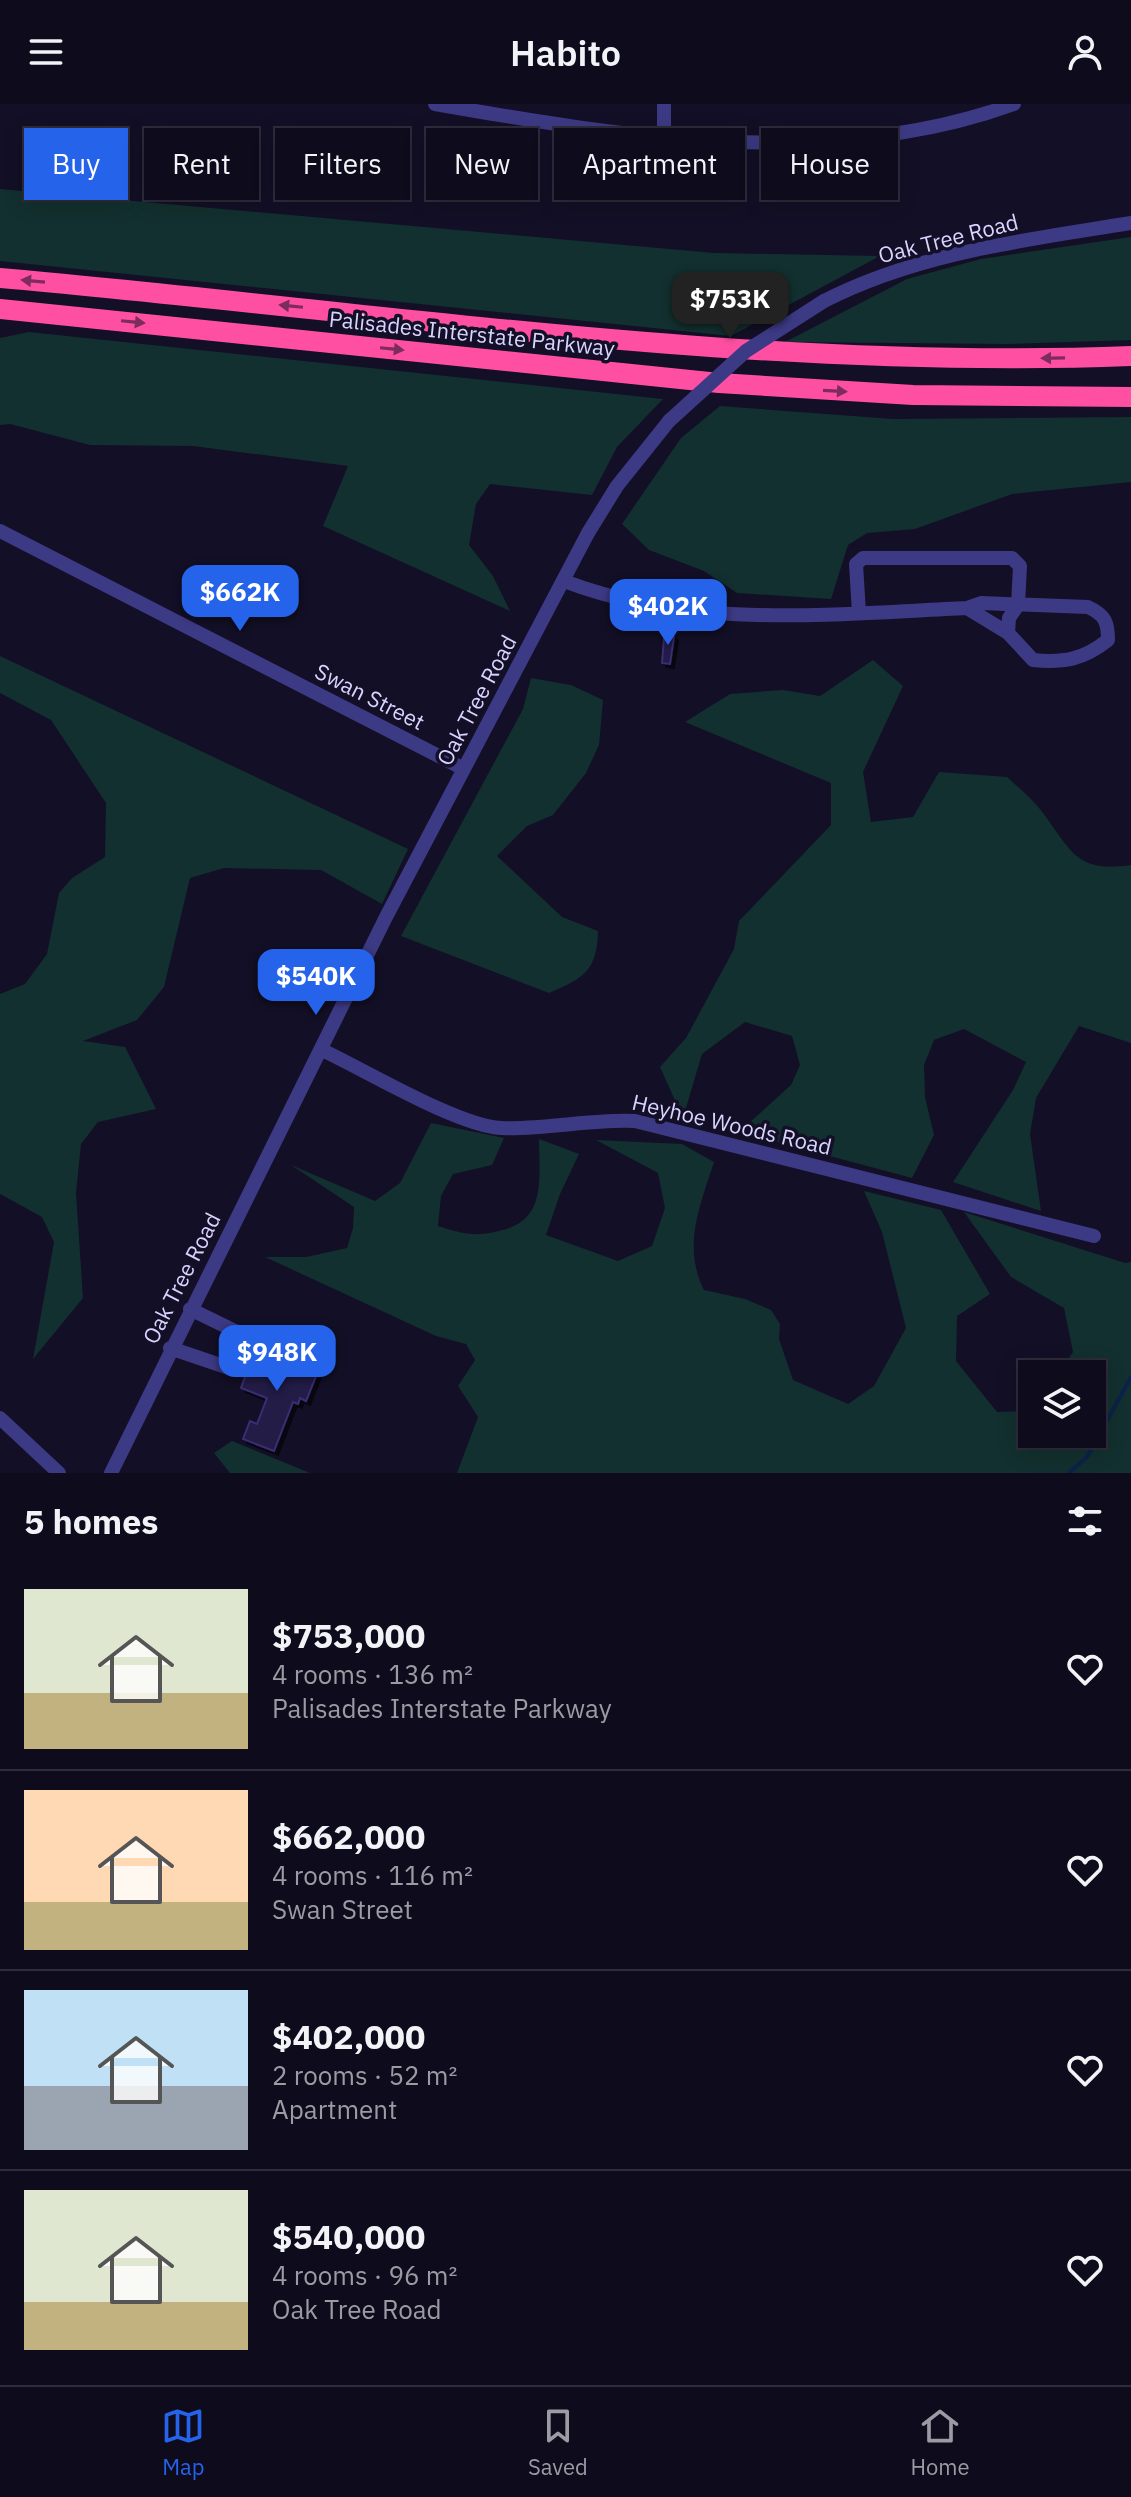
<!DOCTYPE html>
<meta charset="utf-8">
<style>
:root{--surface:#0e0b1c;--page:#1c1929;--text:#f1f3f6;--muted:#9b9ba3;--line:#2e2b3b;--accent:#2563eb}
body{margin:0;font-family:"IBM Plex Sans",sans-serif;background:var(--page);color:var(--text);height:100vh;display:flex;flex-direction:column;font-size:30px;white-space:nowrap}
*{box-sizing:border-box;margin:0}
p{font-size:26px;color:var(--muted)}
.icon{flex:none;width:44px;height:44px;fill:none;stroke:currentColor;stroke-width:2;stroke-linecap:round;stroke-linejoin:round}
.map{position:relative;height:1369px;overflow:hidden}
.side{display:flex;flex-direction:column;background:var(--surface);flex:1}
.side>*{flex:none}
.guide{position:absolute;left:24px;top:24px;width:1084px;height:72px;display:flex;gap:16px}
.tools{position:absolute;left:1018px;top:1256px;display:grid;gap:16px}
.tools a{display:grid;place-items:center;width:88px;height:88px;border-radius:0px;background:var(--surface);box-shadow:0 4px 20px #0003,0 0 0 2px var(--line);font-size:40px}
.price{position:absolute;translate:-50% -68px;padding:0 18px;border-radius:16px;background:var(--accent);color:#fff;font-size:26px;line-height:52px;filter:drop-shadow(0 2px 4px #0008)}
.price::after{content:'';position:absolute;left:50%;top:48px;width:24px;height:18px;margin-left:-12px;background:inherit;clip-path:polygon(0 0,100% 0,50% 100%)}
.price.on{background:#222;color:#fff}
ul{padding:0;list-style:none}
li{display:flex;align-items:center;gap:24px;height:200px;padding:0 24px}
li+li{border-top:2px solid var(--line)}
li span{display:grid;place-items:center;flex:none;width:224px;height:160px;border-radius:0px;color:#555}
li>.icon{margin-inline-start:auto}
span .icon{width:96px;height:96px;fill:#fffc;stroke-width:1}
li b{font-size:34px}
h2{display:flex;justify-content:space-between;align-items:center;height:96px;padding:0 24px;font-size:34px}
.tag{padding:0 28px;border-radius:0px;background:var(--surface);box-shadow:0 4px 20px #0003,0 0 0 2px var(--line);font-size:28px;line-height:72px}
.tag.on{background:var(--accent);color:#fff}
header{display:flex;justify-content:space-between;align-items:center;height:104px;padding:0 24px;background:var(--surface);font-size:36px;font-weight:600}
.menu{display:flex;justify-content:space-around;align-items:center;height:112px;border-top:2px solid var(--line);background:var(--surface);font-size:22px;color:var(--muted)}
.menu a{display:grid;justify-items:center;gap:4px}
.menu .on{color:var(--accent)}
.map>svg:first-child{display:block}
.green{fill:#12302f}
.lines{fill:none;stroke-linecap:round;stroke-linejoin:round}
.stream{stroke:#0c2248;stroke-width:4}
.building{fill:#241b47;stroke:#3b2d73;stroke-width:2;filter:url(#shadow)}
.path{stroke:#2fb8b0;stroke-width:2;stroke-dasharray:4 6;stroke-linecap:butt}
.minor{stroke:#3d3a85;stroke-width:14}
.highway{stroke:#ff4fa3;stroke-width:20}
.minor-bridge{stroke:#3d3a85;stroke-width:14}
.oneway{fill:#7d2c5e}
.labels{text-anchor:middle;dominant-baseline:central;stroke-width:7;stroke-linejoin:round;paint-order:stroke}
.street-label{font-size:22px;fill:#d9d4ff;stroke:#130f26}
</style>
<header><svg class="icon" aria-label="menu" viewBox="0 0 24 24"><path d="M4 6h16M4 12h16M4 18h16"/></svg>Habito<svg class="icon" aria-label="person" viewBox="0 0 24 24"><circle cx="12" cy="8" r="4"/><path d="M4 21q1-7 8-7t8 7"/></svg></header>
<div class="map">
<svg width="1131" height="1369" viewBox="0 0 1131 1369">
<defs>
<filter id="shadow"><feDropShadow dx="4" dy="4" stdDeviation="0" flood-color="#0009"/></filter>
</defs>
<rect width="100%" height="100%" fill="#130f26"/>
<path class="green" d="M0,85L714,149L880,152L731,232L0,157Z
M1131,133V236L1009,240L785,238L907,175L981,155Z
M29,228L663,295L617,343L592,391L490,380L476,400L469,441L493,472L510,507L323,422L348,362L193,342L90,341L10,320L0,321V234Z
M720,302L893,315L1131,313V378L1012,390L915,425L867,429L848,441L831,495L737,489L704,467L649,446L622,420L681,334Z
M0,552L408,745L382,800L321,766L224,764L190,774L164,883L137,916L83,937L125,943L156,1005L98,1018L81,1040L76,1089L83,1194L33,1255L54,1138L42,1113L0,1090V890L25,880L47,850L59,789L72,774L105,753L106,699L51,616L0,589Z
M873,556L903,582L863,668L871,718L913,713L939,668L1007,673C1019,684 1033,695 1043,709C1072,748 1077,769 1131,761V939L1079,922L1036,994L1030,1030L1041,1107L953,1078L1013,986L1026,958L964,925L934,936L924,961L925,993L934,1031L912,1074L739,1028L791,981L800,961L792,932L745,918L702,950L683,1014L660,963L686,934L734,845L739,817L831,721V679L685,618L730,590L783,586L820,592Z
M531,574L571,581L603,596L599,641L586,669L553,711L527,722L497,752L562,813L598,827C597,867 584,874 549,889L401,832L523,605Z
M431,1019L504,1034L492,1061L453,1070L441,1092L438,1122C464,1130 473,1133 499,1127C547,1117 539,1076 539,1035L579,1050L560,1090L546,1131L618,1157L652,1142L665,1104L658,1069L596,1036L682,1040L714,1058C700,1102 682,1142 704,1186L745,1195L771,1206L780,1220L779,1235L793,1276L848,1300L874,1282L906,1224L882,1128L864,1087L941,1106L990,1190L957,1212L956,1257L997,1308L1029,1307L1032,1303V1330H1092V1270H1057L1073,1248L1064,1204L1011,1173L964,1108L1125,1159L1131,1158V1369H457L478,1313L458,1282L475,1256L466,1240L436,1232L265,1153H306L347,1144L353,1124L354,1103L291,1061L375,1097L400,1079Z
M232,1337L310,1369H230L214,1349Z"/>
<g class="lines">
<path class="stream" d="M1069,1369L1087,1353L1131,1273"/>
</g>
<path class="building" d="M665,523L674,533L670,560L662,559Z
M255,1246L295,1262L302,1250L322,1257L306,1297L300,1294L298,1300L293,1298L274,1347L243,1335L250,1317L257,1320L267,1294L241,1284Z"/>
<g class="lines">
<path class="path" d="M669,528L670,521"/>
<path class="minor" d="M435,0C623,33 830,67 1014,0
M664,32V0
M824,197C920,148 1027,136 1131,119
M0,427L464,665
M564,477C691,526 833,510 967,504L981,499L1088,503C1105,511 1108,518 1108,536C1083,556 1063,559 1033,556L1008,529L967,504
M859,509L856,460L863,454H1012L1020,462L1018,501L1009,514L1008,529
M322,946C365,966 458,1022 501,1024C545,1026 590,1015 635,1017L1094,1132
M190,1205L235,1227L294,1244
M170,1244L232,1265L237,1262L251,1232
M0,1314L59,1369
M111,1369L386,813L588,429L617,382L669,317"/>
<path class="highway" d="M0,174C376,207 753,267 1131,252
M0,205L719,279L913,291L1131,293"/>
<path class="minor-bridge" d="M669,317L746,247L824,197"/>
</g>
<defs><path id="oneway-solid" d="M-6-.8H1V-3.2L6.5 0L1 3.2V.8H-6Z" transform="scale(2)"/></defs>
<g class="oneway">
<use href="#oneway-solid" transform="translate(33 177) rotate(-175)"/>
<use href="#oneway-solid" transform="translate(291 202) rotate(-174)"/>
<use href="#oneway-solid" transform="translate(133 218) rotate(6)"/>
<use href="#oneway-solid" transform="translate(392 245) rotate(6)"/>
<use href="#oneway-solid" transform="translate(1053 254) rotate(179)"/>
<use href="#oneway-solid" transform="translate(835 287) rotate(3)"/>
</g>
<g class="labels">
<g class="street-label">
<text transform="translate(948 134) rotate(-14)">Oak Tree Road</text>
<text transform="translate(472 229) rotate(6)">Palisades Interstate Parkway</text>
<text transform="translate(370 592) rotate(27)">Swan Street</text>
<text transform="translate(476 596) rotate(-62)">Oak Tree Road</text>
<text transform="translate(732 1020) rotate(13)">Heyhoe Woods Road</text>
<text transform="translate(181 1174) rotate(-63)">Oak Tree Road</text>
</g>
</g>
</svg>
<div class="tools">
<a><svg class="icon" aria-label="layers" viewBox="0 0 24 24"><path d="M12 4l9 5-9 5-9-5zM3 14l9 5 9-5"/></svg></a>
</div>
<b class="price on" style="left:730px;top:236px">$753K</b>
<b class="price" style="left:240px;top:529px">$662K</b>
<b class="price" style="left:668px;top:543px">$402K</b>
<b class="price" style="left:316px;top:913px">$540K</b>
<b class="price" style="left:277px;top:1289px">$948K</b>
<div class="guide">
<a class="tag on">Buy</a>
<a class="tag">Rent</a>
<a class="tag">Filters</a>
<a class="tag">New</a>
<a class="tag">Apartment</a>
<a class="tag">House</a>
</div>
</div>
<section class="side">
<h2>5 homes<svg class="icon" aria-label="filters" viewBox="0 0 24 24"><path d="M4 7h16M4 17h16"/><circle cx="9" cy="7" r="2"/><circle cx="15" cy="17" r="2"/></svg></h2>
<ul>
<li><span style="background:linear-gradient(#dfe7d0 65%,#c2b280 0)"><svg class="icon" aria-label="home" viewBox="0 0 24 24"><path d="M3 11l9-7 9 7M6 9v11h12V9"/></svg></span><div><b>$753,000</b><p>4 rooms · 136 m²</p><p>Palisades Interstate Parkway</p></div><svg class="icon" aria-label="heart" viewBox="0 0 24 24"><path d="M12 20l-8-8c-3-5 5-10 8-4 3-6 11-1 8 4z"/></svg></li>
<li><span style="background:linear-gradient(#ffd9b3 70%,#c2b280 0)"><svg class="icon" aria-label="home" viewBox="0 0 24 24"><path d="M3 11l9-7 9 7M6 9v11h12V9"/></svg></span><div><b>$662,000</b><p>4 rooms · 116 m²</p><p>Swan Street</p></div><svg class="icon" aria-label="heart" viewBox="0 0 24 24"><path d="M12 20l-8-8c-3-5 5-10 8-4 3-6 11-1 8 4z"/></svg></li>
<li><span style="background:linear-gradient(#bfe0f5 60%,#9aa5b1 0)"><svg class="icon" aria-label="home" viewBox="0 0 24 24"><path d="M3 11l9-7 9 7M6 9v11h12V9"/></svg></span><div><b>$402,000</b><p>2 rooms · 52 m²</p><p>Apartment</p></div><svg class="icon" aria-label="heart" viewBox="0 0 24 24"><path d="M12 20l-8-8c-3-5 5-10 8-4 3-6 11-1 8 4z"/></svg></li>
<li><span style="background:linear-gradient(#dfe7d0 70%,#c2b280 0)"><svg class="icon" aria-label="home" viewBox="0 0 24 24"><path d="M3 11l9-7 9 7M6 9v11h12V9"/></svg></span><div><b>$540,000</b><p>4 rooms · 96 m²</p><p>Oak Tree Road</p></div><svg class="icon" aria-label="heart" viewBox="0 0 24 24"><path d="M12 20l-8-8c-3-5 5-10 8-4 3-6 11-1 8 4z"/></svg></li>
</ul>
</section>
<nav class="menu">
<a class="on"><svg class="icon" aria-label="map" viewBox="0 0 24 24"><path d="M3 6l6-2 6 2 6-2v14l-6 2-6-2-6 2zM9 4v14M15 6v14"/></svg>Map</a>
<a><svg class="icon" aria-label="saved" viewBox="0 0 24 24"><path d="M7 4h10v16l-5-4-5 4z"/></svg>Saved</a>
<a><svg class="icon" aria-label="home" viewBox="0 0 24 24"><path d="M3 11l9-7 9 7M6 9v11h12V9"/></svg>Home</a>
</nav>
